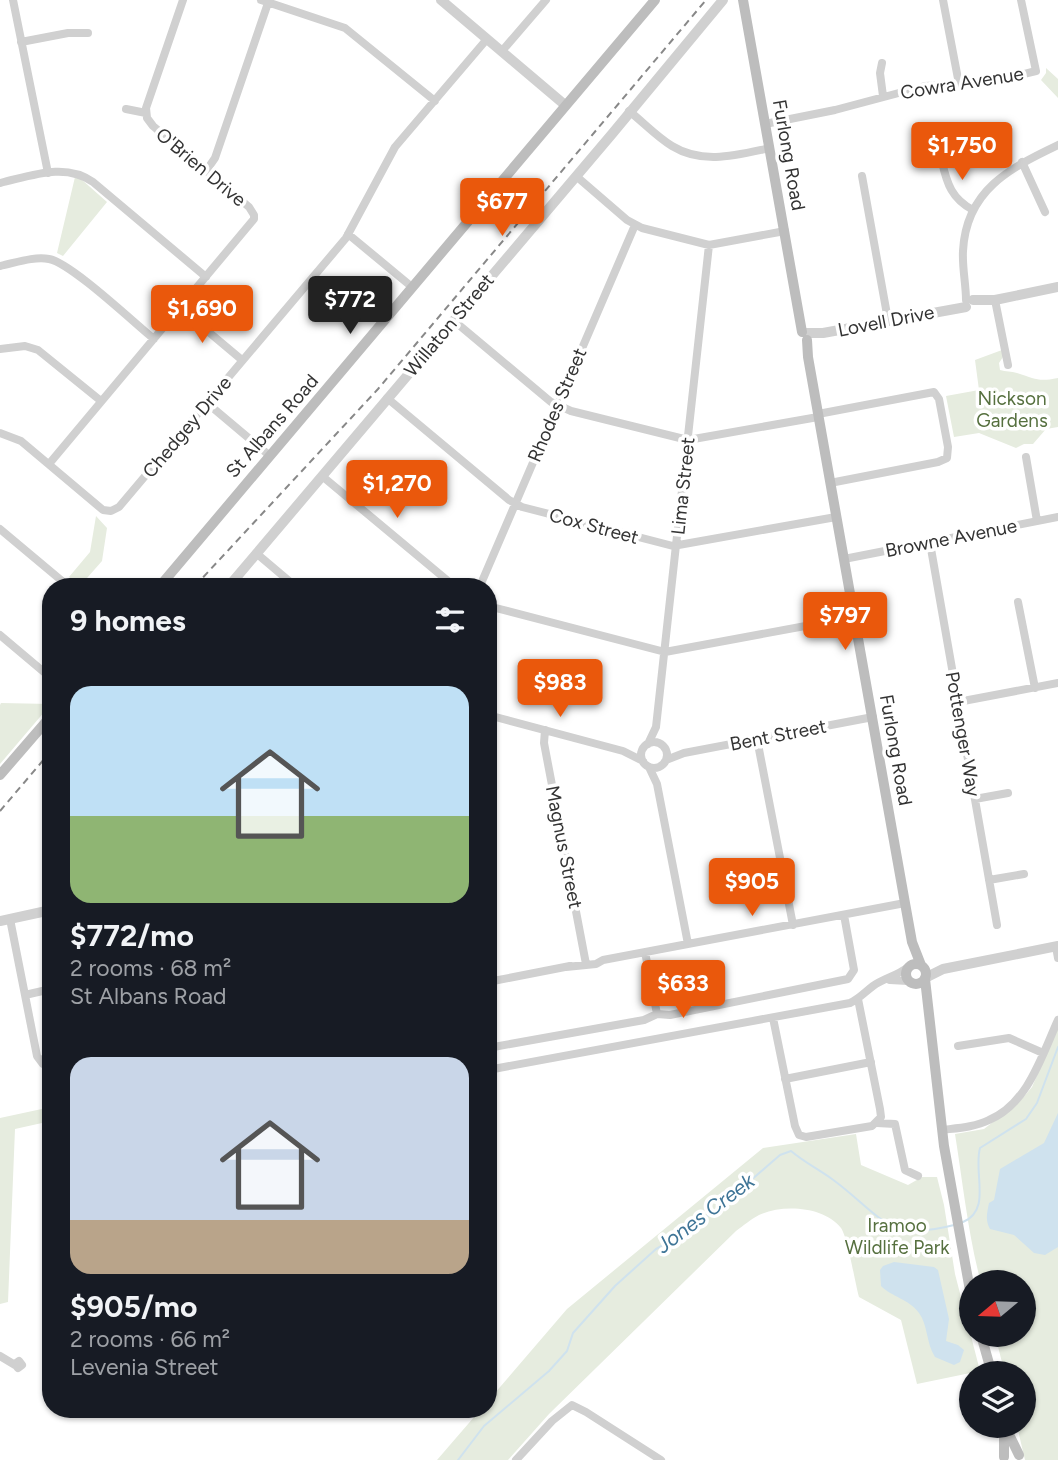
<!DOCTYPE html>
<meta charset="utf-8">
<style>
:root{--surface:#171b24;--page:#20242c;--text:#f1f3f6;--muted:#9ea1a6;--accent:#ea580c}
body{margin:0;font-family:Figtree,sans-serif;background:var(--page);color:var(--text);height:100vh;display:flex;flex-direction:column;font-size:26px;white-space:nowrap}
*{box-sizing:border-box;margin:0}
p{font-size:23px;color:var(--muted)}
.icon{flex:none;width:38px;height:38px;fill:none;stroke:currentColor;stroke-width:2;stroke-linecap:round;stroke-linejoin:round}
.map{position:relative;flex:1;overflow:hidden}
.details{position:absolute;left:42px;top:578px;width:455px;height:840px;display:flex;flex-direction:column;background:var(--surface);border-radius:28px;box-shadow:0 2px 5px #0004}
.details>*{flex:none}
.needle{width:46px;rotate:251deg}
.controls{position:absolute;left:959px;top:1270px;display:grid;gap:14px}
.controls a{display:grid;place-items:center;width:77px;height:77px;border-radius:50%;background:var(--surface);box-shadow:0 2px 5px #0004;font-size:35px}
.price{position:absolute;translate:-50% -60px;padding:0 16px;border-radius:7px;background:var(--accent);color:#fff;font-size:23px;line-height:46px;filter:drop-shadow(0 2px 4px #0008)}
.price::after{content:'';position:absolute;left:50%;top:42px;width:21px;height:16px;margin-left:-10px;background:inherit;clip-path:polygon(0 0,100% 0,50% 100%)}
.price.active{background:#222;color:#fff}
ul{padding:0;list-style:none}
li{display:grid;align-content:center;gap:14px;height:371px;padding:0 28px}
li span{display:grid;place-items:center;height:217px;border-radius:21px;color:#555}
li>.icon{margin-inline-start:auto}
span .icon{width:126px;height:126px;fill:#fffc;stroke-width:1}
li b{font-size:30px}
h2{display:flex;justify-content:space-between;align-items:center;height:84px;padding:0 28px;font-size:30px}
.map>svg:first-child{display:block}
.green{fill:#e6ecdf}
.water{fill:#cfe2ee}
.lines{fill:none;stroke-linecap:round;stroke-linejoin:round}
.stream{stroke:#cfe2ee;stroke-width:2}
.minor{stroke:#d0d0d0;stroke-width:8}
.tertiary{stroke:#d0d0d0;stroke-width:10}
.secondary{stroke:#bdbdbd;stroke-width:10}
.rail{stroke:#888;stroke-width:2;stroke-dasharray:7 5;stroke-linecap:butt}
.labels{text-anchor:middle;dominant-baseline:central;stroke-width:7;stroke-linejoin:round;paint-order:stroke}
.street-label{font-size:19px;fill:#333;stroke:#fff}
.park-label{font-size:19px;fill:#56703f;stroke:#fff}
.water-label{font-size:21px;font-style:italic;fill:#3f7597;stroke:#fff}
</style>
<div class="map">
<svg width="1058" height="1460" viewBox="0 0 1058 1460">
<rect width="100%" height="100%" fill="#fff"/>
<path class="green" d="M1046,68L1058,79V98L1041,80L1046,73Z
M75,177L81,179L107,202L63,256L57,253Z
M1002,350L1003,357L999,363L1000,370C1006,372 1011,371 1017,373C1036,379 1038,382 1058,378V427L1046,429L1033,444H1024L1016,448L979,433L954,437L946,396L979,390L975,360Z
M96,516L107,528L102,561L80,586L69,577L90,552Z
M1,703L51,704L0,764V705Z
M1058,1028V1460H1025L1017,1426H1024V1374H1005L995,1335H1024V1283H981C968,1234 963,1184 955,1134L984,1129L1022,1099L1032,1087Z
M51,1107V1121L15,1129L8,1302L0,1304V1118Z
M856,1134L861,1165L908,1185L922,1177H937L944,1205L955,1274L980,1371L917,1384L901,1320L859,1297C855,1283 848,1238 841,1228C824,1206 782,1204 759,1215C751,1219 743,1226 736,1231L549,1414L508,1460H437L481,1409H488V1401L567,1309L763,1148Z"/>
<path class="water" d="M1058,1113V1247L1045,1255L1034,1253L1014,1235L990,1229C985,1220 987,1213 989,1203L994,1200L1000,1169L1044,1143Z
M894,1262L934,1267L938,1270L949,1319L946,1341L958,1345L964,1350L960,1362L954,1365L935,1357C926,1343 928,1325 919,1313C909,1299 892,1297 881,1286L880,1270L883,1266Z"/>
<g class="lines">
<path class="stream" d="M963,1222C992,1210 973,1173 980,1148L1026,1119L1037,1103L1058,1047
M458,1460L484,1426L549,1371L567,1351L573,1333L615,1286L656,1249L685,1233L721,1206L780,1155L791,1151C804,1162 818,1169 832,1179C880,1214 886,1243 954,1225"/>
<path class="minor" d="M13,0L48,173
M261,0L345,28L435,101
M943,0L959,84
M21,42L68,33H88
M502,51L546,0
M882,63L880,73L883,96
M126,109L146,113
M629,111C643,122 657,137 672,146C703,165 737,155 770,148
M765,124L835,110L925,86L992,82L1036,71L1021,0
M942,162C947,184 952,199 973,210
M1022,162L1045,212
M206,171L215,158L268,3
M576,176L627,220L642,228L709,245L785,231
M862,176L888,320
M0,183C31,176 65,162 93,182L206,277
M348,234L412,287
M0,266C15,263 34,256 49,259C71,263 133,322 154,339
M966,300C966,284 962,267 963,251C966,190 1010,168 1058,145
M995,300L1008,365
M180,308L242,360
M453,320L551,402L571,411L688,440L818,417
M0,349L25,346L38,350L101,401
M387,398L509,500L522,507L673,546L836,517
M207,403L270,456
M818,414L934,392L939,399L948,447L947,458L938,462L830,483
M0,433L21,441L103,510L111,511L119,507L346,238L395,147L487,39
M1026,457L1037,521
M49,464L254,219V215L249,207L153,126L147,118L146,108L183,0
M322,476L454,586
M0,529L68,586
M930,543L997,925
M256,553L295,586
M844,559L1058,517
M480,586L635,225
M1018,602L1035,688
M488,606L665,652L854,617
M0,635L51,678
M958,702L1058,683
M488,715L623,751L643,761
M545,730L544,743L586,964
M757,739L793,925
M641 755a13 13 0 1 1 26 0a13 13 0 1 1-26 0Z
M648,744L656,727L709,245
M666,760L684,753L873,717
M649,767L657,784L688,944
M975,799L1008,793
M989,880L1024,874
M10,919L37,1056L43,1064L51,1065
M1056,947L1058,958
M645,952L657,1014
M566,967L596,964L603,960L905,903
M890,980L908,981
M488,982L570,966
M25,995L51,989
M773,1018L795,1126L799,1135L806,1137L872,1126L881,1117L880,1109L858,999
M958,1046L1009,1038L1043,1053
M488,1048L644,1020L657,1014L670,1015L848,979L854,970L844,915
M488,1070L850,1003C859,999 865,992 873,986C884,978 897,976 908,967
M785,1079L871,1062
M877,1123L895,1124L905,1170L918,1176
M942,1130C958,1128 975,1127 989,1120C1028,1104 1042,1055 1058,1020
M0,1356L15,1365
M19,1361L22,1365L18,1368L15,1364Z
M516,1460L552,1421L572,1405L586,1412L661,1460"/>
<path class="tertiary" d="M441,0L565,105
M973,300H995L1058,287
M807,333H823L966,307
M229,586L612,134L723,0
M0,921L51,910
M925,978L943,969L1058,946"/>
<path class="secondary" d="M743,0L802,332
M807,340L808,357L905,903L912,942L921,965
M160,586L655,0
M0,775L51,716
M906 974a10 10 0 1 1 20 0a10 10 0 1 1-20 0Z
M925,979L944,1146L971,1296
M981,1335L992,1374
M1005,1426L1019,1455
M1004,1457V1432"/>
<path class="rail" d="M195,586L378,389L706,0
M0,811L51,751"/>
</g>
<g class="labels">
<g class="street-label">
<text transform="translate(962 83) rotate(-9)">Cowra Avenue</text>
<text transform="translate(789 155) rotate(80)">Furlong Road</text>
<text transform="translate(201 167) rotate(40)">O'Brien Drive</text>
<text transform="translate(886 321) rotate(-11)">Lovell Drive</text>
<text transform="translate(449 325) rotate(-50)">Willaton Street</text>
<text transform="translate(557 405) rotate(-67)">Rhodes Street</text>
<text transform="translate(272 426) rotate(-49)">St Albans Road</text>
<text transform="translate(187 427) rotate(-50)">Chedgey Drive</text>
<text transform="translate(683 486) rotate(-84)">Lima Street</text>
<text transform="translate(594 526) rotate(15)">Cox Street</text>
<text transform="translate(951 538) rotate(-11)">Browne Avenue</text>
<text transform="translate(963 734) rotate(80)">Pottenger Way</text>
<text transform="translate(778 735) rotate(-11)">Bent Street</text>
<text transform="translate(896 750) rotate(80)">Furlong Road</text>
<text transform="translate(564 847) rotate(79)">Magnus Street</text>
</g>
<g class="park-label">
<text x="1012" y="398">Nickson<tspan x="1012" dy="22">Gardens</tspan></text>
<text x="897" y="1225">Iramoo<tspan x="897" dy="22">Wildlife Park</tspan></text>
</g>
<g class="water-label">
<text transform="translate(705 1213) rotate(-37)">Jones Creek</text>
</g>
</g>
</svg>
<div class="controls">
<a><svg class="needle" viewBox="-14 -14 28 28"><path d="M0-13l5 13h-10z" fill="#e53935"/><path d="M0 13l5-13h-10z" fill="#9ea1a6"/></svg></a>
<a><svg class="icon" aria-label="layers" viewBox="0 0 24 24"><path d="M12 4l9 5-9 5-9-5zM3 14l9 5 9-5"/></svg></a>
</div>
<b class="price" style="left:962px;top:182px">$1,750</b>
<b class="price" style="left:502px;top:238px">$677</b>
<b class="price active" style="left:350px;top:336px">$772</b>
<b class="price" style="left:202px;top:345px">$1,690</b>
<b class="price" style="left:397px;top:520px">$1,270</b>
<b class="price" style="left:845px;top:652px">$797</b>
<b class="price" style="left:560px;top:719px">$983</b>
<b class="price" style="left:752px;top:918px">$905</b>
<b class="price" style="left:683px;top:1020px">$633</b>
<section class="details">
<h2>9 homes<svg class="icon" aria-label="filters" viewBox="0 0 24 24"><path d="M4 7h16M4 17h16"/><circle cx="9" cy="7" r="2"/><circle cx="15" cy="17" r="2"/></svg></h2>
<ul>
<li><span style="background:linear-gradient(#bfe0f5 60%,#8fb573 0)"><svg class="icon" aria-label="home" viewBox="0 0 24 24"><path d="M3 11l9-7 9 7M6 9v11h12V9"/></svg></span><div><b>$772/mo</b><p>2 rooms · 68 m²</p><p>St Albans Road</p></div></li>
<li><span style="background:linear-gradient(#c9d6e8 75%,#b9a48a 0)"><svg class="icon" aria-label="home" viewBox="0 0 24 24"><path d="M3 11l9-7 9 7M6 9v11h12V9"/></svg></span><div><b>$905/mo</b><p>2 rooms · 66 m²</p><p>Levenia Street</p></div></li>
</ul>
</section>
</div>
